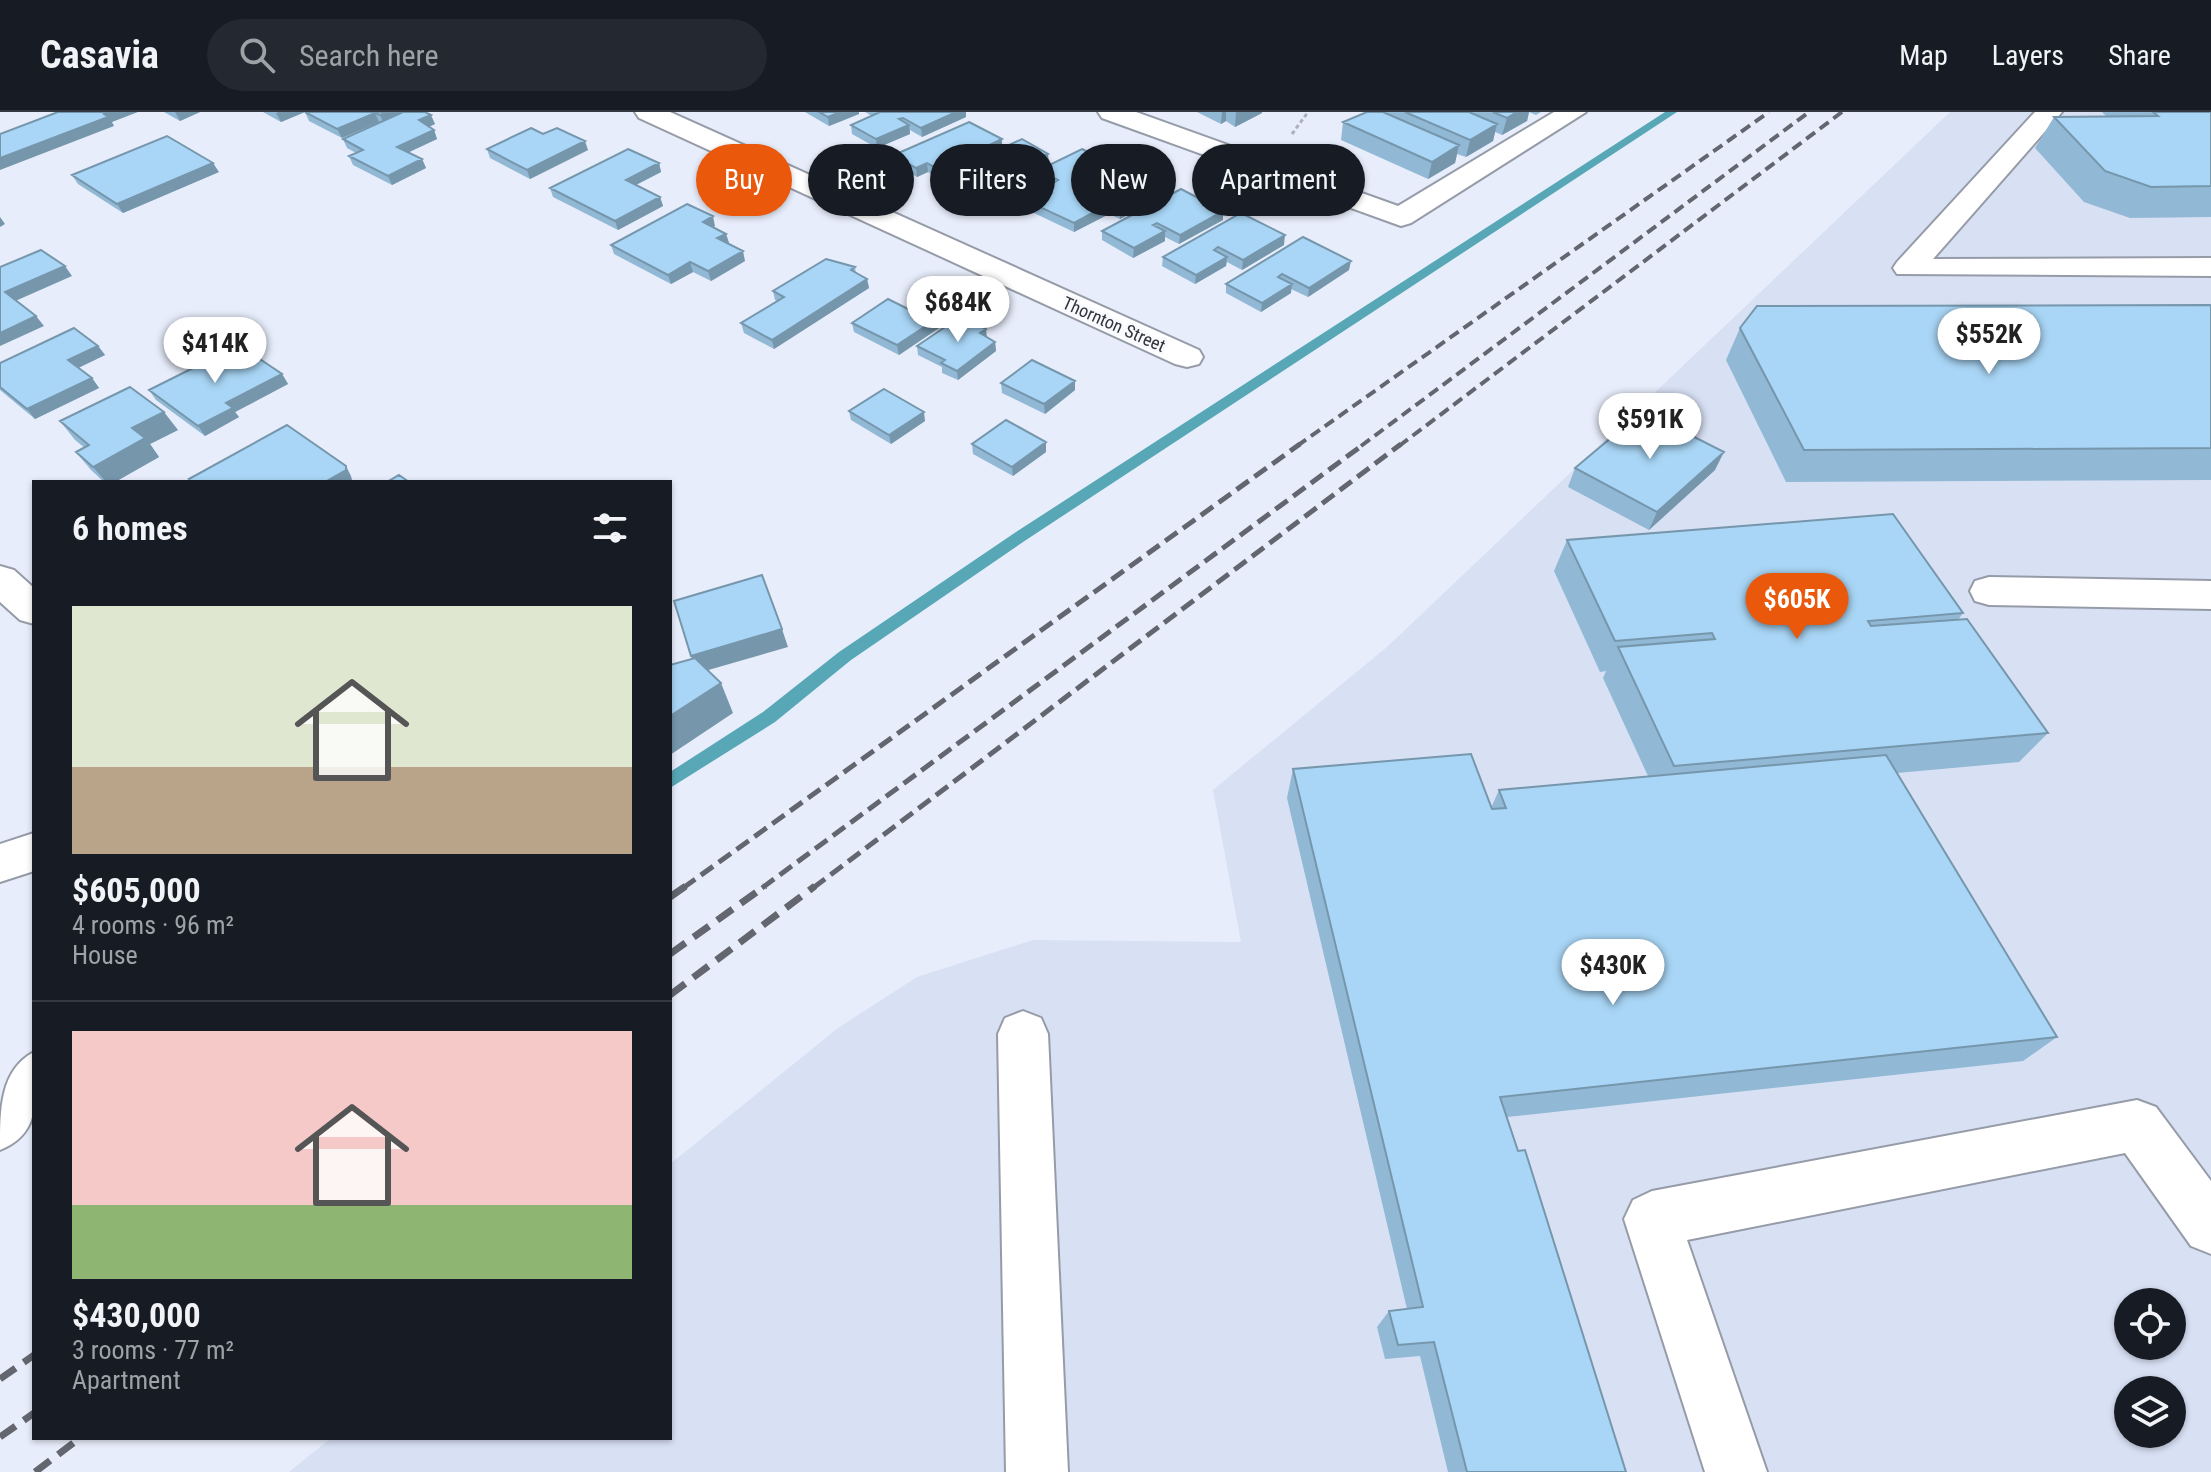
<!DOCTYPE html>
<meta charset="utf-8">
<style>
:root{--surface:#171b24;--page:#242831;--text:#f1f3f6;--muted:#9ea1a6;--line:#363941;--accent:#ea580c}
body{margin:0;font-family:"Roboto Condensed",sans-serif;background:var(--page);color:var(--text);height:100vh;display:flex;flex-direction:column;font-size:30px;white-space:nowrap}
*{box-sizing:border-box;margin:0}
p{font-size:26px;color:var(--muted)}
.icon{flex:none;width:44px;height:44px;fill:none;stroke:currentColor;stroke-width:2;stroke-linecap:round;stroke-linejoin:round}
.map{position:relative;flex:1;overflow:hidden}
.details{position:absolute;left:32px;top:368px;width:640px;height:960px;display:flex;flex-direction:column;background:var(--surface);border-radius:0px;box-shadow:0 2px 6px #0004}
.details>*{flex:none}
.guide{position:absolute;left:696px;top:32px;width:760px;height:72px;display:flex;gap:16px}
.fabs{position:absolute;left:2114px;top:1176px;display:grid;gap:16px}
.fabs a{display:grid;place-items:center;width:72px;height:72px;border-radius:50%;background:var(--surface);box-shadow:0 2px 6px #0004;font-size:40px}
.price{position:absolute;translate:-50% -68px;padding:0 18px;border-radius:28px;background:#fff;color:#222;font-size:26px;line-height:52px;filter:drop-shadow(0 2px 4px #0008)}
.price::after{content:'';position:absolute;left:50%;top:48px;width:24px;height:18px;margin-left:-12px;background:inherit;clip-path:polygon(0 0,100% 0,50% 100%)}
.price.current{background:var(--accent);color:#fff}
ul{padding:0;list-style:none}
li{display:grid;align-content:center;gap:16px;height:424px;padding:0 40px}
li+li{border-top:2px solid var(--line)}
li span{display:grid;place-items:center;height:248px;border-radius:0px;color:#555}
li>.icon{margin-inline-start:auto}
span .icon{width:144px;height:144px;fill:#fffc;stroke-width:1}
li b{font-size:34px}
h2{display:flex;justify-content:space-between;align-items:center;height:96px;padding:0 40px;font-size:34px}
.pill{padding:0 28px;border-radius:36px;background:var(--surface);box-shadow:0 2px 6px #0004;font-size:28px;line-height:72px}
.pill.current{background:var(--accent);color:#fff}
header{display:flex;align-items:center;gap:48px;box-sizing:border-box;height:112px;padding:0 40px;background:var(--surface);border-bottom:2px solid var(--line)}
header strong{font-size:38px}
nav{display:flex;gap:44px;margin-inline-start:auto;font-size:28px}
.search{width:560px;height:72px;background:var(--page);display:flex;align-items:center;gap:20px;box-sizing:border-box;padding:0 28px;border-radius:44px;color:var(--muted);font-size:30px}
.map>svg:first-child{display:block}
.built{fill:#d8e0f4;fill-rule:evenodd}
.lines{fill:none;stroke-linecap:round;stroke-linejoin:round}
.stream{fill:#57a7b6;fill-rule:evenodd}
.minor-casing{stroke:#969ba8;stroke-width:4}
.path{stroke:#abb0bb;stroke-width:3;stroke-dasharray:4 3;stroke-linecap:butt}
.minor{fill:#fff;fill-rule:evenodd}
.rail-far2{stroke:#63666f;stroke-width:4;stroke-dasharray:11 6;stroke-linecap:butt}
.rail-far1{stroke:#63666f;stroke-width:5;stroke-dasharray:15 7;stroke-linecap:butt}
.rail{stroke:#63666f;stroke-width:7;stroke-dasharray:19 10;stroke-linecap:butt}
.wall{fill:#91b8d4}
.shaded-wall{fill:#7696ac}
.building{fill:#a9d6f6;stroke:#7696ac;stroke-width:2}
.labels{text-anchor:middle;dominant-baseline:central;stroke-width:6;stroke-linejoin:round;paint-order:stroke}
.far-street-label{font-size:18px;fill:#313339;stroke:#f9fafd}
</style>
<header>
<strong>Casavia</strong>
<div class="search"><svg class="icon" aria-label="search" viewBox="0 0 24 24"><circle cx="10" cy="10" r="6"/><path d="M15 15l6 6"/></svg>Search here</div>
<nav><a>Map</a><a>Layers</a><a>Share</a></nav>
</header>
<div class="map">
<svg width="2211" height="1360" viewBox="0 0 2211 1360">
<rect width="100%" height="100%" fill="#e7edfb"/>
<path class="built" d="M1950,0H2211V1360H289L331,1326H670V1052L838,916L917,865L1033,828L1241,830L1213,678L1387,535ZM2128,1190H2172V1234H2128ZM2128,1278H2172V1322H2128Z"/>
<g class="lines">
<path class="stream" d="M1665,0H1677L1026,428L851,548L775,610L670,676V660L763,600L839,540L1016,420Z"/>
<g class="minor-casing">
<path id="minor" d="M635,0H670L1199,238L1203,245L1199,252L1187,255L1175,252L639,6Z
M1098,0H1136L1398,94L1554,0H1586L1411,111L1401,114L1102,6Z
M2035,0H2062L1933,147L2211,146V164L1897,162L1893,156L1897,150Z
M0,454L14,458L34,476V512L20,508L0,490Z
M1989,465L2211,469V497L1989,493L1975,489L1970,479L1975,469Z
M34,721V759L0,770V732Z
M1023,899L1041,906L1048,922L1068,1360H1006L998,922L1005,906Z
M34,940C34,981 45,1020 0,1038C0,997 0,958 34,940Z
M2137,988L2156,995L2211,1069V1142L2191,1134L2125,1041L1687,1128L1767,1360H1705L1624,1107L1633,1088L1652,1079Z"/>
</g>
<path class="path" d="M1292,22L1308,0"/>
<use href="#minor" class="minor"/>
<path class="rail-far2" d="M1297,334L1769,0
M1361,334L1809,0
M1399,334L1842,0"/>
<path class="rail-far1" d="M683,776L1300,332
M762,776L1364,332
M813,776L1401,332"/>
<path class="rail" d="M670,785L686,774
M670,842L765,774
M670,883L815,774
M0,1267L34,1243
M0,1325L34,1301
M35,1360L80,1326"/>
</g>
<path class="wall" d="M164,0H200L180,9Z
M263,0H425L435,12L429,15L434,18L437,27L408,40L422,47L426,56L392,73L353,53L349,44L356,41L347,36L343,27L380,10L342,26L309,9L305,0L281,10Z
M805,0H859V2L829,14Z
M865,0H966V5L922,25L910,18V22L877,36L852,22L851,13L872,4Z
M1197,0H1262V1L1235,15L1226,9L1221,12Z
M1367,0H1541L1536,3L1529,0L1527,9L1502,23L1495,20L1493,29L1466,45L1457,42L1455,51L1428,67L1341,28L1343,10Z
M2102,0H2211V105L2130,106L2084,90L2035,36L2054,5H2107Z
M543,22L588,38L530,67L490,46L487,37Z
M1002,36L1049,51L1018,66L992,51L948,71L928,60L917,65L895,52L894,43Z
M659,51L661,60L636,73L660,85L663,94L618,118L553,85L550,76Z
M1119,56L1164,75V84L1120,107L1109,102L1074,120L1013,91L1012,82L1040,68L1039,58Z
M219,60L123,101L78,72L72,63Z
M1181,77L1223,108L1179,132L1165,125V129L1133,146L1102,128V119Z
M1241,101L1284,133L1242,158L1227,150L1226,154L1195,172L1162,154L1163,145Z
M715,114L713,115L726,122L729,131L728,132L745,149L711,169L693,160L671,172L614,142L611,133Z
M1303,125L1349,158L1308,185L1291,177V181L1261,200L1226,181V172Z
M855,155L856,161L867,167L869,176L774,237L744,221L741,211L777,189L775,188L773,179Z
M2211,194V368L1786,370L1726,248L1740,216Z
M908,197L941,204L942,214L899,243L854,220L852,211Z
M987,225L995,230L996,239L958,268L942,261V255L918,243L917,234Z
M98,234L105,243L78,256L92,266L99,276L35,307L0,278V251Z
M282,262L288,272L235,300L239,305L205,324L156,288L149,278Z
M1001,271L1075,278L1045,302L1002,281Z
M849,299L925,309L891,332L851,308Z
M60,309L178,318L150,332L159,345L115,370H104L91,358L76,340L85,336L75,328Z
M1046,330V340L1013,364L973,342L972,332Z
M1575,356L1715,358L1649,418L1568,375Z
M1567,428L1963,501L1958,508L2048,621L2019,650L1897,661L2057,925L2023,949L1507,1005L1626,1360H1448L1420,1244L1385,1247L1377,1215L1389,1199L1407,1197L1287,686L1293,657L1491,696L1499,678L1648,664L1603,566L1606,559L1600,560L1554,459Z"/>
<path class="shaded-wall" d="M109,0H138L112,10L114,14L0,58V46Z
M175,0H200L180,9Z
M279,0H305L281,10L276,1Z
M387,0H411L384,12L380,3Z
M840,0H859V2L829,14L828,5Z
M956,0H966V5L922,25L921,16Z
M1222,0H1226V9L1221,12Z
M1236,0H1262V1L1235,15Z
M1517,0H1529L1527,9L1502,23L1507,6Z
M375,1L379,10L342,26L337,17Z
M431,3L435,12L423,17L419,8Z
M1497,12L1493,29L1466,45L1470,28Z
M909,13L910,22L877,36L876,27Z
M434,18L437,27L401,44L397,35Z
M1002,27V37L991,42L992,51L948,71L947,62L987,34Z
M585,29L588,38L530,67L527,58Z
M1459,33L1455,51L1428,67L1432,50Z
M1048,42L1049,51L1018,66V56Z
M422,47L426,56L392,73L388,64Z
M213,51L219,60L123,101L117,92Z
M659,51L661,60L628,77L626,68Z
M927,51L928,60L917,65L916,56Z
M1164,75V84L1120,107V98Z
M660,85L663,94L618,118L615,109Z
M1109,92V102L1074,120V111Z
M1223,99V108L1179,132L1180,123Z
M713,104L715,114L706,119L703,110Z
M0,105L5,112L0,115Z
M1165,119V129L1133,146L1134,136Z
M726,122L729,131L720,136L717,126Z
M1285,123L1284,133L1242,158L1243,148Z
M743,139L745,149L711,169L708,159Z
M1227,145L1226,154L1195,172L1196,163Z
M1351,149L1349,158L1308,185L1309,176Z
M690,150L693,160L671,172L668,163Z
M65,154L72,164L13,190L5,180Z
M867,167L869,176L774,237L772,228Z
M1292,172L1291,181L1261,200L1262,191Z
M36,204L44,214L0,234V221Z
M941,204L942,214L899,243L897,233Z
M986,217L987,226L980,221Z
M995,230L996,239L958,268L957,259Z
M98,234L105,243L76,257L68,248Z
M282,262L288,272L235,300L239,305L205,324L198,314L226,291Z
M92,266L99,276L35,307L27,297Z
M1075,269V278L1045,302L1044,292Z
M164,300L178,318L150,332L159,345L115,370H106L93,355L132,316Z
M924,300L925,309L891,332L889,323Z
M1046,330V340L1013,364L1012,355Z
M1724,340L1715,358L1649,418L1657,400Z
M346,354L351,364L352,368L348,370H325Z
M782,517L788,535L698,561L691,544Z
M721,571L733,601L670,643V604Z"/>
<path class="building" d="M58,0H109L104,2L108,5L0,46V22Z
M305,0H387L380,3L375,1L337,17Z
M403,0H425L431,3L419,8L434,18L397,35L422,47L388,64L349,44L363,38L343,27Z
M819,0H840L828,5Z
M880,0H956L921,16L903,6L899,7L909,13L876,27L851,13Z
M1367,0H1383L1459,33L1432,50L1343,10Z
M1405,0H1469L1497,12L1470,28Z
M1493,0H1517L1507,6Z
M2153,0H2211V74L2151,75L2105,59L2054,5L2158,4Z
M969,10L1002,27L987,34L996,39L1022,27L1048,42L1018,56L991,41L947,62L927,51L916,56L894,43Z
M531,16L543,22L557,16L585,29L527,58L487,37Z
M167,24L213,51L117,92L72,63Z
M628,37L659,51L626,68L660,85L615,109L550,76Z
M1082,37L1119,56L1124,54L1164,75L1120,98L1109,92L1074,111L1012,82L1044,66L1053,71L1058,68L1039,58Z
M1181,77L1223,99L1180,123L1157,111L1153,113L1165,119L1134,136L1102,119Z
M687,92L713,104L703,110L726,122L717,126L743,139L708,159L690,150L668,163L611,133Z
M1241,101L1285,123L1243,148L1218,135L1214,138L1227,145L1196,163L1163,145Z
M1303,125L1351,149L1309,176L1282,162L1278,165L1292,172L1262,191L1226,172Z
M41,138L65,154L5,180L36,204L0,221V155Z
M826,147L855,155L851,158L867,167L772,228L741,211L784,185L773,179Z
M888,187L908,197L916,192L941,204L897,233L852,211Z
M2210,193L2211,194V336L1804,338L1740,216L1757,194Z
M966,207L986,217L980,221L995,230L957,259L941,251L945,248L917,234L954,209L958,211Z
M74,216L98,234L68,248L92,266L27,297L0,275V251Z
M239,233L282,262L226,291L233,296L198,314L149,278Z
M1032,248L1075,269L1044,292L1001,271Z
M130,275L164,300L132,316L145,326L93,355L76,340L89,333L60,309Z
M884,277L924,300L889,323L849,299Z
M1643,299L1724,340L1657,400L1575,356Z
M1006,308L1046,330L1012,355L972,332Z
M287,313L346,354V358L325,370H193L189,367Z
M399,363L409,370H387Z
M1893,402L1963,501L1868,509L1871,514L1967,507L2048,621L1674,654L1618,535L1715,527L1712,521L1615,529L1567,428Z
M762,463L782,517L691,544L674,489Z
M695,546L721,571L670,604V553Z
M1471,642L1492,697L1506,696L1499,678L1886,643L2057,925L1500,985L1518,1039L1525,1038L1626,1360H1467L1434,1230L1398,1233L1389,1199L1423,1195L1293,657Z"/>
<g class="labels">
<g class="far-street-label">
<text transform="translate(1114 212) rotate(24)">Thornton Street</text>
</g>
</g>
</svg>
<div class="fabs">
<a><svg class="icon" aria-label="locate" viewBox="0 0 24 24"><circle cx="12" cy="12" r="6"/><path d="M12 2v4M12 18v4M2 12h4M18 12h4"/></svg></a>
<a><svg class="icon" aria-label="layers" viewBox="0 0 24 24"><path d="M12 4l9 5-9 5-9-5zM3 14l9 5 9-5"/></svg></a>
</div>
<b class="price" style="left:958px;top:232px">$684K</b>
<b class="price" style="left:1989px;top:264px">$552K</b>
<b class="price" style="left:215px;top:273px">$414K</b>
<b class="price" style="left:1650px;top:349px">$591K</b>
<b class="price current" style="left:1797px;top:529px">$605K</b>
<b class="price" style="left:1613px;top:895px">$430K</b>
<div class="guide">
<a class="pill current">Buy</a>
<a class="pill">Rent</a>
<a class="pill">Filters</a>
<a class="pill">New</a>
<a class="pill">Apartment</a>
</div>
<section class="details">
<h2>6 homes<svg class="icon" aria-label="filters" viewBox="0 0 24 24"><path d="M4 7h16M4 17h16"/><circle cx="9" cy="7" r="2"/><circle cx="15" cy="17" r="2"/></svg></h2>
<ul>
<li><span style="background:linear-gradient(#dfe7d0 65%,#b9a48a 0)"><svg class="icon" aria-label="home" viewBox="0 0 24 24"><path d="M3 11l9-7 9 7M6 9v11h12V9"/></svg></span><div><b>$605,000</b><p>4 rooms · 96 m²</p><p>House</p></div></li>
<li><span style="background:linear-gradient(#f6c9c9 70%,#8fb573 0)"><svg class="icon" aria-label="home" viewBox="0 0 24 24"><path d="M3 11l9-7 9 7M6 9v11h12V9"/></svg></span><div><b>$430,000</b><p>3 rooms · 77 m²</p><p>Apartment</p></div></li>
</ul>
</section>
</div>
